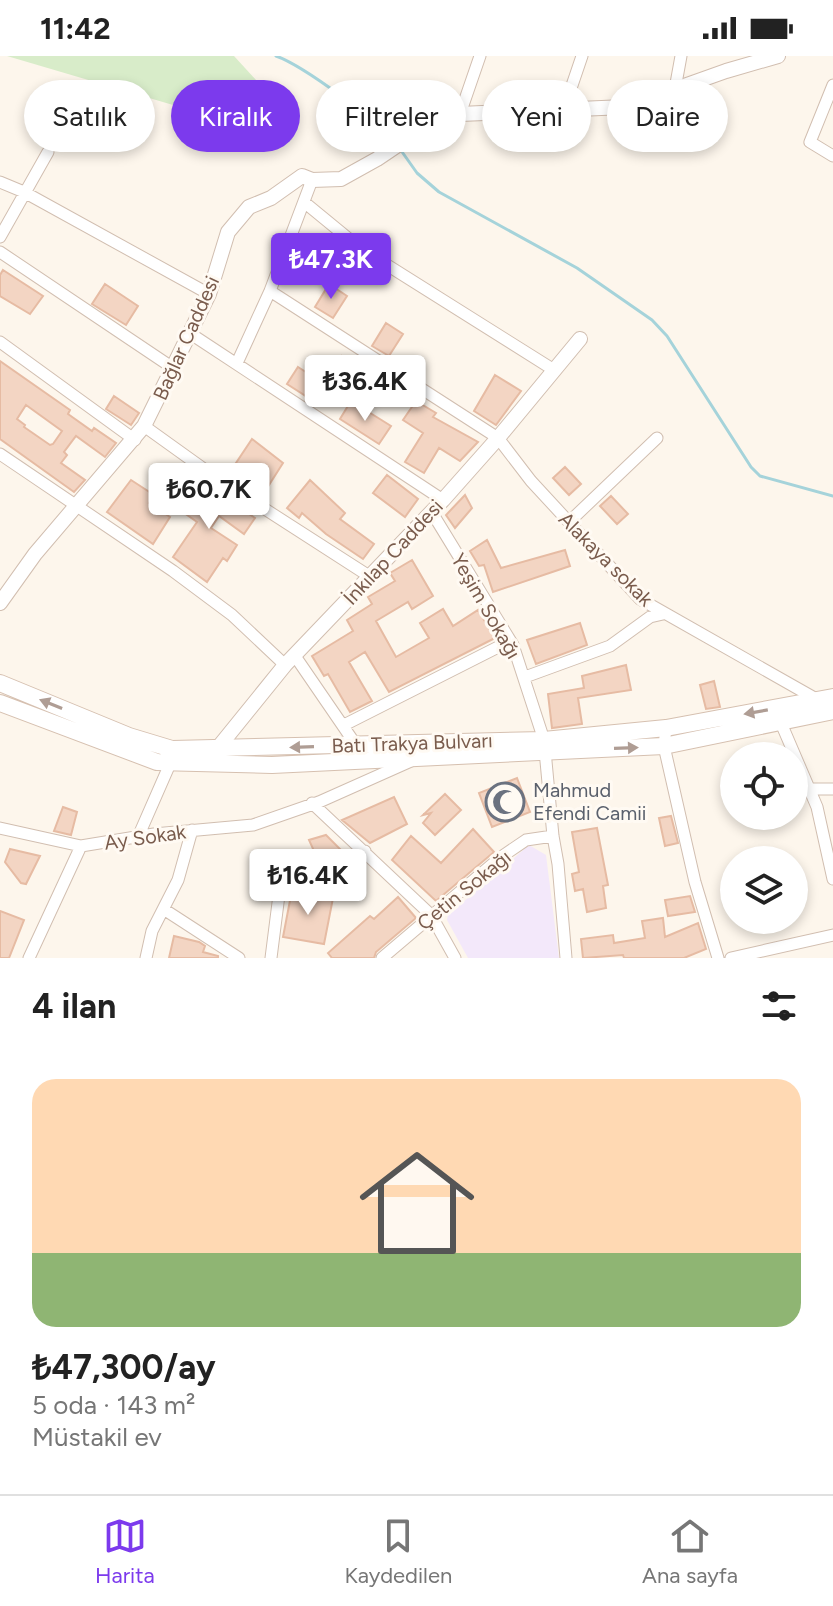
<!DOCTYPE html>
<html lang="tr">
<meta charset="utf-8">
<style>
:root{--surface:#fff;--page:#f6f6f6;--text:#222;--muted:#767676;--line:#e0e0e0;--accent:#7c3aed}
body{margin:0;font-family:Figtree,sans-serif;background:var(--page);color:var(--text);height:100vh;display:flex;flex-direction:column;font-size:30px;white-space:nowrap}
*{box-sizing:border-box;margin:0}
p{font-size:26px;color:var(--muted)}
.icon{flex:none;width:44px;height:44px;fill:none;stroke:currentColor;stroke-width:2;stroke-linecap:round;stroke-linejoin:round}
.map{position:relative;height:902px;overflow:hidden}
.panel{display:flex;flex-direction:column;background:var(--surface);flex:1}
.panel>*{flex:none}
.hud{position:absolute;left:24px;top:24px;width:786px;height:72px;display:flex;gap:16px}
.fabs{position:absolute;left:720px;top:686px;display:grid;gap:16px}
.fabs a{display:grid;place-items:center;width:88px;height:88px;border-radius:50%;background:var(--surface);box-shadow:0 4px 12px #0003;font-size:40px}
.price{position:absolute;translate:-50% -68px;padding:0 18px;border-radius:8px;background:#fff;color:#222;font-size:26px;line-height:52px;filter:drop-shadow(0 2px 4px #0008)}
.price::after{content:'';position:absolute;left:50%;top:48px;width:24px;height:18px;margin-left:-12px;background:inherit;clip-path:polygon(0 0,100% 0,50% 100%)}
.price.active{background:var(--accent);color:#fff}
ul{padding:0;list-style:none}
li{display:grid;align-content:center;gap:16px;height:424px;padding:0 32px}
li+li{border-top:2px solid var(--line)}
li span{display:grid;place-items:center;height:248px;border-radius:24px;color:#555}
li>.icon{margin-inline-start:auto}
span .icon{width:144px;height:144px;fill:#fffc;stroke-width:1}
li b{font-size:34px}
h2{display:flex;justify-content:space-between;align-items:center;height:96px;padding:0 32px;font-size:34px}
.tag{padding:0 28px;border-radius:36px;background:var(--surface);box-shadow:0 4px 12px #0003;font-size:28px;line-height:72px}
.tag.active{background:var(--accent);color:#fff}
.status{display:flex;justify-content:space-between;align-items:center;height:56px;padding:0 40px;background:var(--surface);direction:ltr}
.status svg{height:22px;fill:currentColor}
.dock{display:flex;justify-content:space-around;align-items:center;height:112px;border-top:2px solid var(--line);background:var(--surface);font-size:22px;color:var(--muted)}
.dock a{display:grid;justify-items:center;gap:4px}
.dock .active{color:var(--accent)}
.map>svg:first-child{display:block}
.education{fill:#f3e8fa}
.green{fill:#d8ecc9}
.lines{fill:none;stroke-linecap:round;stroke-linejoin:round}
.stream{stroke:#a5d3da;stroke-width:3}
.building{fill:#f3d5c3;stroke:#e6bba3;stroke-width:2;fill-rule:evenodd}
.minor-casing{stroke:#d1beb0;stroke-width:13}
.tertiary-casing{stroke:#d1beb0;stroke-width:16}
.secondary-casing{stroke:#d6c0b0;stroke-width:18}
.minor{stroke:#fff;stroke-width:11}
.tertiary{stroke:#fff;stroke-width:14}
.secondary{stroke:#fff;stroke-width:16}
.oneway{fill:#af9d94}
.labels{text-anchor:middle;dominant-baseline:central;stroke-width:6;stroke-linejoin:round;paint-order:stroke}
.street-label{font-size:20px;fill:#7a5c4d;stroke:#fffaf3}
.worship-label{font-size:20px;fill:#5b616d;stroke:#fffaf3;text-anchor:start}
</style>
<div class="status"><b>11:42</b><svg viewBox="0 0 49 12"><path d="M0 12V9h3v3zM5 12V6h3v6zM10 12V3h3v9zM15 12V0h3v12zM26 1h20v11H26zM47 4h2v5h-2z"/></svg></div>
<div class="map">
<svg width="833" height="902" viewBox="0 0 833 902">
<rect width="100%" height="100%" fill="#fdf6ec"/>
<path class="education" d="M529,789L546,799L559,902H468L447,864L448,859Z"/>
<path class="green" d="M7,0H234L256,24L293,80L292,84Z"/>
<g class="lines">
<path class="stream" d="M276,0C302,9 379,65 395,87
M400,93L417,117L439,136L577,212L652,264L667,280L751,411L760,420L833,440"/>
</g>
<path class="building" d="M3,214L43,240L30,258L0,240V219Z
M105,228L138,250L126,269L92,248Z
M329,228L347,240L333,262L315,251Z
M386,267L403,278L389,300L372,290Z
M342,300L362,313L350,332L330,318Z
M0,305L70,354L68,358L92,375L94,372L116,387L105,401L76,380L64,396L67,399L61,407L85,424L74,436L0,383ZM26,349L62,375L53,388L50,389L24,371L25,369L17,363Z
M298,311L323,327L312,344L287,328Z
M495,319L521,335L496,369L474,355Z
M114,340L139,357L131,369L106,353Z
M351,345L391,370L379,388L340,363Z
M416,345L436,357L433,361L478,386L460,405L439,392L424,417L405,406L423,377L403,364Z
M252,383L283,407L264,437L230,416Z
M565,411L581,428L569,439L553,422Z
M387,419L418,443L405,461L373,437Z
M131,424L154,439L149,447L170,461L153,488L107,456Z
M310,424L345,457L340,463L374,488L363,503L326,478L302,457L299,462L287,452Z
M200,425L255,462L244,478L219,460L211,472L237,489L227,505L223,502L207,526L173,501L197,466L180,454Z
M465,439L472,452L455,472L446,459Z
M611,440L628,458L617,468L600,450Z
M487,484L501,512L565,494L570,510L493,536L484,509L479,510L470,495Z
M412,504L433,540L412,553L408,546L376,565L396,601L429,582L420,567L443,553L453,570L478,554L495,582L389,636L365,596L349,606L372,645L350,656L328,618L324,620L312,600L353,575L347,564L372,548L368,541L395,525L390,517Z
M580,567L587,589L536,608L527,584Z
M626,609L631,634L578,642L582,668L552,672L548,638L584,632L582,620Z
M714,625L720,651L706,653L700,629Z
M517,722L530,756L492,771L479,737Z
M445,738L461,754L435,779L423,767L431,757L423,759Z
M394,741L407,768L370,787L342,764Z
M63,751L77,756L71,779L54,775Z
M671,760L678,787L665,790L659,762Z
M597,772L608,829L603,830L606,852L587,856L583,833L575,835L572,818L579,816L572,776Z
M473,773L494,796L436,845L392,804L411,780L441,807Z
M326,779L342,795L318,804L309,784Z
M10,793L40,800L26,828L21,827L5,806Z
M292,834L333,842L324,888L283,881Z
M690,840L695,856L668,860L665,844Z
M398,841L416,862L376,896L374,902H332L328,897L370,860L374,863Z
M0,855L24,864L9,902H0Z
M663,862L665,881L698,867L706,893L684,902H624L623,899L583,902L581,883L613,879L614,887L645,882L642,865Z
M174,880L199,886L205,890L203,896L218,900V902H169Z"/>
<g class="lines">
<g class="minor-casing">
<path id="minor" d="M833,29L810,86L833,100
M675,33L681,0
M564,53L582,0
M460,58L480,0
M0,126L24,136L209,238
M304,146L360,192L554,314
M0,181L48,96
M0,196L173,312
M270,235L498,382L531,425L640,543L818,644
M191,278L443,444
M0,286L135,384
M237,307L270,235L312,124
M144,370L215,421L369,520
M0,398L173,515L232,559L285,609
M431,455L513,589L544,684L553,780L558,808L566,902
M569,466L657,382
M295,600L356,689
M525,621L610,590L650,561L663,558
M781,667L817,751L833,823
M344,669L510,585
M666,672L664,690L695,826L718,902
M810,733H833
M312,747L431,859L455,902
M0,772L81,790L154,778L253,769L319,746L411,705
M138,781L173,701
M165,854L239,902
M29,902L81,790
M146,902L152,875L178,824L192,774
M271,902L279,839L287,826L365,795
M382,902L501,801L526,784L553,780
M731,902L833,879"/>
</g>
<g class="tertiary-casing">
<path id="tertiary" d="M0,547L35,498L144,370L209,238L228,176L249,151L271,142L302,120L312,124L341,123L377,103L423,72L460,58L625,51L726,15L778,0
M213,698L285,609L443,444L498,382L580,283"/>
</g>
<g class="secondary-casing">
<path id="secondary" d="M0,627L129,680L172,693L544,684L666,672L833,641
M0,647L157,706L272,709L664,690L833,655"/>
</g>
<use href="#minor" class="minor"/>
<use href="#tertiary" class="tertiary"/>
<use href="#secondary" class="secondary"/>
</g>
<defs><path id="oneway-solid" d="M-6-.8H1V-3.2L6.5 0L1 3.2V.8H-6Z" transform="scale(2)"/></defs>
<g class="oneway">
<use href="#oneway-solid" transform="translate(51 648) rotate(-158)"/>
<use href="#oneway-solid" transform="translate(756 656) rotate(170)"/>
<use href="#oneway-solid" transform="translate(302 691) rotate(178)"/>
<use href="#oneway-solid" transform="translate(626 692) rotate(-2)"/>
</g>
<defs>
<g id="mosque-ring" transform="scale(2)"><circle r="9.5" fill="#fffaf3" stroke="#6b7280" stroke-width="1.5"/><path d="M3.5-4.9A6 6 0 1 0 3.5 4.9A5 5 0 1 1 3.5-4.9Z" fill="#6b7280"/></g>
</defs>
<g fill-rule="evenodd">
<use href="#mosque-ring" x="505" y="746"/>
</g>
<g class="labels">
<g class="street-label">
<text transform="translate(186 282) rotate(-66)">Bağlar Caddesi</text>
<text transform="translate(393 496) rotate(-47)">İnkılap Caddesi</text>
<text transform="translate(606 503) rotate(45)">Alakaya sokak</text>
<text transform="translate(486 550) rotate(60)">Yeşim Sokağı</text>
<text transform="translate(412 687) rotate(-2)">Batı Trakya Bulvarı</text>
<text transform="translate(145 781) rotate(-8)">Ay Sokak</text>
<text transform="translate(464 834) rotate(-39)">Çetin Sokağı</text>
</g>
<g class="worship-label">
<text x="533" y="734">Mahmud<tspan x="533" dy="23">Efendi Camii</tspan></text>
</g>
</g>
</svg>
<div class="fabs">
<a><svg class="icon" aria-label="locate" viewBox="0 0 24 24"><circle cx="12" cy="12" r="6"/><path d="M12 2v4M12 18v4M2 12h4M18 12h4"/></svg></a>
<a><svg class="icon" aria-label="layers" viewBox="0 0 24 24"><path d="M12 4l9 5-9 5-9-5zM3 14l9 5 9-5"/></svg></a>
</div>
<b class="price active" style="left:331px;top:245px">₺47.3K</b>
<b class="price" style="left:365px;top:367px">₺36.4K</b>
<b class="price" style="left:209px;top:475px">₺60.7K</b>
<b class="price" style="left:308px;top:861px">₺16.4K</b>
<div class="hud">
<a class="tag">Satılık</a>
<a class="tag active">Kiralık</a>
<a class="tag">Filtreler</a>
<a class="tag">Yeni</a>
<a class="tag">Daire</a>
</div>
</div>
<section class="panel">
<h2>4 ilan<svg class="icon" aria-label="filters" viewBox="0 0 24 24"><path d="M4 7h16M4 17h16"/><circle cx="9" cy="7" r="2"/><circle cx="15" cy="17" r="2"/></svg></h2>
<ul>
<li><span style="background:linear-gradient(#ffd9b3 70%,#8fb573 0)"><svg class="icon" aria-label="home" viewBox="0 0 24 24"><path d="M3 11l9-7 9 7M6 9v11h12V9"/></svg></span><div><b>₺47,300/ay</b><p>5 oda · 143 m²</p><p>Müstakil ev</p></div></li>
</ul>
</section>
<nav class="dock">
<a class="active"><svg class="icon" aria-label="map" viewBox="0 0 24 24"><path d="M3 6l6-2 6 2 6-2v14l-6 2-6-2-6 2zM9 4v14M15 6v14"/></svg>Harita</a>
<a><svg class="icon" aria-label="saved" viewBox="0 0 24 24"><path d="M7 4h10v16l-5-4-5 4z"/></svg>Kaydedilen</a>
<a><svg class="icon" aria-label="home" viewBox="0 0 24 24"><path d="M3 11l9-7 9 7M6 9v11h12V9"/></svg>Ana sayfa</a>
</nav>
